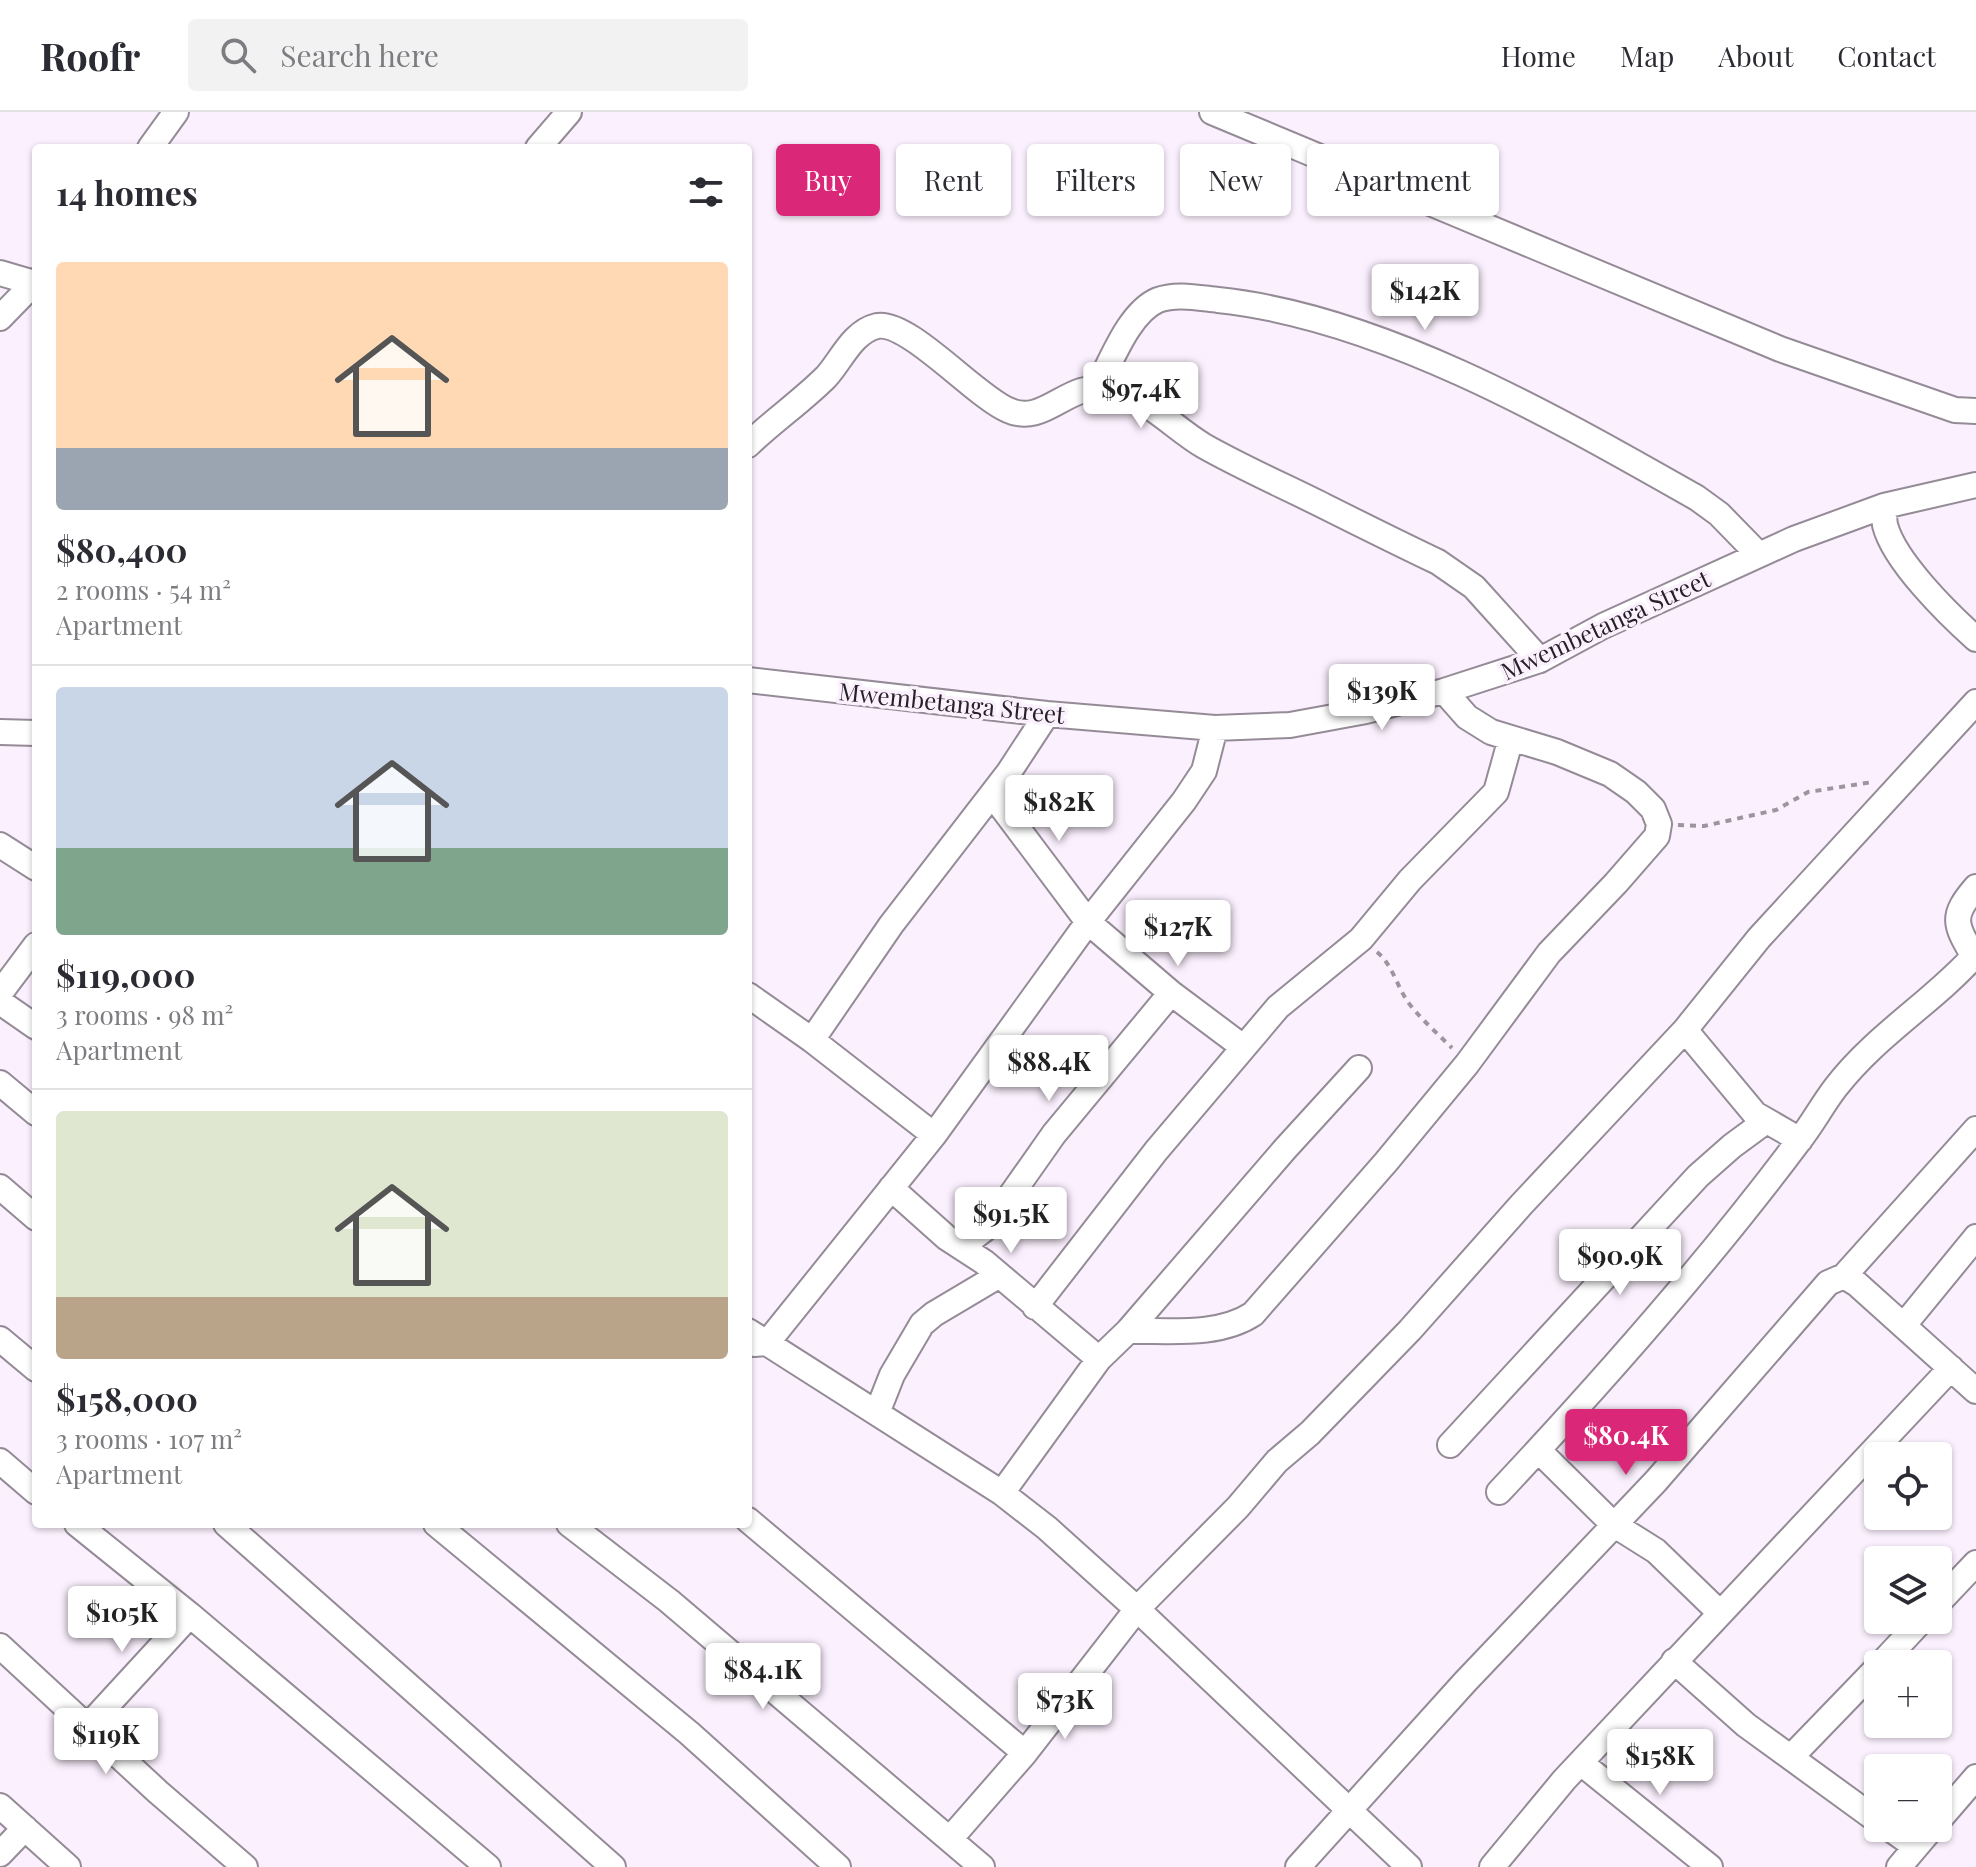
<!DOCTYPE html>
<meta charset="utf-8">
<style>
:root{--surface:#fff;--page:#f2f2f3;--text:#2b2b33;--muted:#7c7c81;--line:#e1e1e2;--accent:#db2777}
body{margin:0;font-family:"Playfair Display",serif;background:var(--page);color:var(--text);height:100vh;display:flex;flex-direction:column;font-size:30px;white-space:nowrap}
*{box-sizing:border-box;margin:0}
p{font-size:26px;color:var(--muted)}
.icon{flex:none;width:44px;height:44px;fill:none;stroke:currentColor;stroke-width:2;stroke-linecap:round;stroke-linejoin:round}
.map{position:relative;flex:1;overflow:hidden}
.panel{position:absolute;left:32px;top:32px;width:720px;height:1384px;display:flex;flex-direction:column;background:var(--surface);border-radius:8px;box-shadow:0 2px 6px #0004}
.panel>*{flex:none}
.top-card{position:absolute;left:776px;top:32px;width:760px;height:72px;display:flex;gap:16px}
.buttons{position:absolute;left:1864px;top:1330px;display:grid;gap:16px}
.buttons a{display:grid;place-items:center;width:88px;height:88px;border-radius:8px;background:var(--surface);box-shadow:0 2px 6px #0004;font-size:40px}
.price{position:absolute;translate:-50% -68px;padding:0 18px;border-radius:8px;background:#fff;color:#222;font-size:26px;line-height:52px;filter:drop-shadow(0 2px 4px #0008)}
.price::after{content:'';position:absolute;left:50%;top:48px;width:24px;height:18px;margin-left:-12px;background:inherit;clip-path:polygon(0 0,100% 0,50% 100%)}
.price.active{background:var(--accent);color:#fff}
ul{padding:0;list-style:none}
li{display:grid;align-content:center;gap:16px;height:424px;padding:0 24px}
li+li{border-top:2px solid var(--line)}
li span{display:grid;place-items:center;height:248px;border-radius:8px;color:#555}
li>.icon{margin-inline-start:auto}
span .icon{width:144px;height:144px;fill:#fffc;stroke-width:1}
li b{font-size:34px}
h2{display:flex;justify-content:space-between;align-items:center;height:96px;padding:0 24px;font-size:34px}
.chip{padding:0 28px;border-radius:8px;background:var(--surface);box-shadow:0 2px 6px #0004;font-size:28px;line-height:72px}
.chip.active{background:var(--accent);color:#fff}
header{display:flex;align-items:center;gap:48px;box-sizing:border-box;height:112px;padding:0 40px;background:var(--surface);border-bottom:2px solid var(--line)}
header strong{font-size:38px}
nav{display:flex;gap:44px;margin-inline-start:auto;font-size:28px}
.search{width:560px;height:72px;background:var(--page);display:flex;align-items:center;gap:20px;box-sizing:border-box;padding:0 28px;border-radius:8px;color:var(--muted);font-size:30px}
.map>svg:first-child{display:block}
.lines{fill:none;stroke-linecap:round;stroke-linejoin:round}
.minor-casing{stroke:#958b97;stroke-width:28}
.path{stroke:#9c949e;stroke-width:4;stroke-dasharray:6 6;stroke-linecap:butt}
.minor{stroke:#fff;stroke-width:24}
.labels{text-anchor:middle;dominant-baseline:central;stroke-width:7;stroke-linejoin:round;paint-order:stroke}
.street-label{font-size:24px;fill:#252126;stroke:#fbf0fe}
</style>
<header>
<strong>Roofr</strong>
<div class="search"><svg class="icon" aria-label="search" viewBox="0 0 24 24"><circle cx="10" cy="10" r="6"/><path d="M15 15l6 6"/></svg>Search here</div>
<nav><a>Home</a><a>Map</a><a>About</a><a>Contact</a></nav>
</header>
<div class="map">
<svg width="1976" height="1755" viewBox="0 0 1976 1755">
<rect width="100%" height="100%" fill="#fbf0fe"/>
<g class="lines">
<g class="minor-casing">
<path id="minor" d="M1212,0L1780,237L1955,298L1976,299
M150,36L176,0
M538,36L569,0
M0,161L34,171
M0,206L36,169
M1097,276C1111,250 1129,200 1158,188C1176,181 1199,186 1218,188C1381,205 1556,306 1697,386L1719,402L1759,443
M748,333C773,309 802,289 826,265C841,249 852,220 877,214C908,208 975,284 1008,298C1036,311 1056,287 1081,279C1092,275 1105,277 1117,280C1150,288 1175,317 1204,334C1243,356 1284,374 1324,394C1362,413 1400,432 1438,450L1474,475L1540,548
M1884,394C1884,400 1884,407 1885,413C1894,449 1948,502 1976,527
M748,568L1047,602L1215,616L1290,613L1366,599L1444,579L1540,548L1603,514L1794,427L1884,394L1976,373
M0,620L36,621
M992,682L1088,810L1171,881L1243,935
M0,733L36,756
M1974,845C1955,812 1950,805 1976,775
M0,881L36,833
M748,883L812,928L934,1023
M0,890L36,915
M1685,918L1755,1002L1800,1028
M812,928L891,813L1009,660L1047,602
M0,971L36,1001
M0,1075L36,1106
M891,1076L947,1126L984,1150L1099,1247
M961,1135L990,1113L1054,1022L1171,881
M1844,1164L1976,1017
M1035,1195L1156,1039L1278,895L1361,827L1410,768L1496,680L1511,626
M1904,1213L1976,1125
M748,1219L1002,1381L1047,1416L1137,1497L1409,1755
M1128,1219C1168,1218 1218,1225 1253,1202L1386,1050L1467,952L1549,841L1616,771L1657,724L1659,712L1653,697L1636,680L1610,662L1557,640L1491,620L1467,605L1444,579
M0,1227L36,1257
M754,1232L767,1231L934,1023L1088,810L1184,689L1204,659L1215,616
M877,1301L892,1263L922,1212L934,1202L998,1164
M1450,1333L1698,1064L1732,1034L1766,1009
M1538,1338L1613,1412L1656,1439L1719,1500
M0,1349L36,1380
M1499,1380C1604,1268 1706,1153 1798,1030C1812,1013 1822,993 1836,975C1876,923 1933,890 1976,842
M1002,1381L1099,1247L1128,1219L1285,1037L1359,956
M748,1408L1025,1641
M77,1412L190,1503L488,1755
M226,1412L613,1755
M436,1412L689,1621L838,1755
M569,1412L669,1489L982,1755
M1938,1491L1976,1451
M0,1534L158,1680L245,1755
M1674,1549L1746,1613L1878,1709
M1881,1552L1922,1508
M88,1614L190,1503
M1792,1644L1878,1555
M1581,1651L1710,1755
M0,1694L68,1755
M1938,1709L1976,1665
M1889,1716L1916,1735
M950,1727L1025,1641L1137,1497L1238,1395L1277,1349L1310,1321L1410,1218L1521,1093L1685,918L1759,826L1976,590
M0,1742L25,1716
M1298,1755L1465,1570L1656,1369L1828,1171L1844,1164L1857,1172L1976,1279
M1492,1755L1564,1668L1951,1256
M1899,1755L1932,1716"/>
</g>
<path class="path" d="M1678,713L1704,714L1776,698L1808,680L1873,670
M1377,840C1394,854 1397,877 1411,894C1423,909 1438,922 1452,936"/>
<use href="#minor" class="minor"/>
</g>
<g class="labels">
<g class="street-label">
<text transform="translate(1605 512) rotate(-25)">Mwembetanga Street</text>
<text transform="translate(952 590) rotate(6)">Mwembetanga Street</text>
</g>
</g>
</svg>
<div class="buttons">
<a><svg class="icon" aria-label="locate" viewBox="0 0 24 24"><circle cx="12" cy="12" r="6"/><path d="M12 2v4M12 18v4M2 12h4M18 12h4"/></svg></a>
<a><svg class="icon" aria-label="layers" viewBox="0 0 24 24"><path d="M12 4l9 5-9 5-9-5zM3 14l9 5 9-5"/></svg></a>
<a>+</a>
<a>−</a>
</div>
<b class="price" style="left:1425px;top:220px">$142K</b>
<b class="price" style="left:1141px;top:318px">$97.4K</b>
<b class="price" style="left:1382px;top:620px">$139K</b>
<b class="price" style="left:1059px;top:731px">$182K</b>
<b class="price" style="left:1178px;top:856px">$127K</b>
<b class="price" style="left:1049px;top:991px">$88.4K</b>
<b class="price" style="left:1011px;top:1143px">$91.5K</b>
<b class="price" style="left:1620px;top:1185px">$90.9K</b>
<b class="price active" style="left:1626px;top:1365px">$80.4K</b>
<b class="price" style="left:122px;top:1542px">$105K</b>
<b class="price" style="left:763px;top:1599px">$84.1K</b>
<b class="price" style="left:1065px;top:1629px">$73K</b>
<b class="price" style="left:106px;top:1664px">$119K</b>
<b class="price" style="left:1660px;top:1685px">$158K</b>
<div class="top-card">
<a class="chip active">Buy</a>
<a class="chip">Rent</a>
<a class="chip">Filters</a>
<a class="chip">New</a>
<a class="chip">Apartment</a>
</div>
<section class="panel">
<h2>14 homes<svg class="icon" aria-label="filters" viewBox="0 0 24 24"><path d="M4 7h16M4 17h16"/><circle cx="9" cy="7" r="2"/><circle cx="15" cy="17" r="2"/></svg></h2>
<ul>
<li><span style="background:linear-gradient(#ffd9b3 75%,#9aa5b1 0)"><svg class="icon" aria-label="home" viewBox="0 0 24 24"><path d="M3 11l9-7 9 7M6 9v11h12V9"/></svg></span><div><b>$80,400</b><p>2 rooms · 54 m²</p><p>Apartment</p></div></li>
<li><span style="background:linear-gradient(#c9d6e8 65%,#7fa58c 0)"><svg class="icon" aria-label="home" viewBox="0 0 24 24"><path d="M3 11l9-7 9 7M6 9v11h12V9"/></svg></span><div><b>$119,000</b><p>3 rooms · 98 m²</p><p>Apartment</p></div></li>
<li><span style="background:linear-gradient(#dfe7d0 75%,#b9a48a 0)"><svg class="icon" aria-label="home" viewBox="0 0 24 24"><path d="M3 11l9-7 9 7M6 9v11h12V9"/></svg></span><div><b>$158,000</b><p>3 rooms · 107 m²</p><p>Apartment</p></div></li>
</ul>
</section>
</div>
